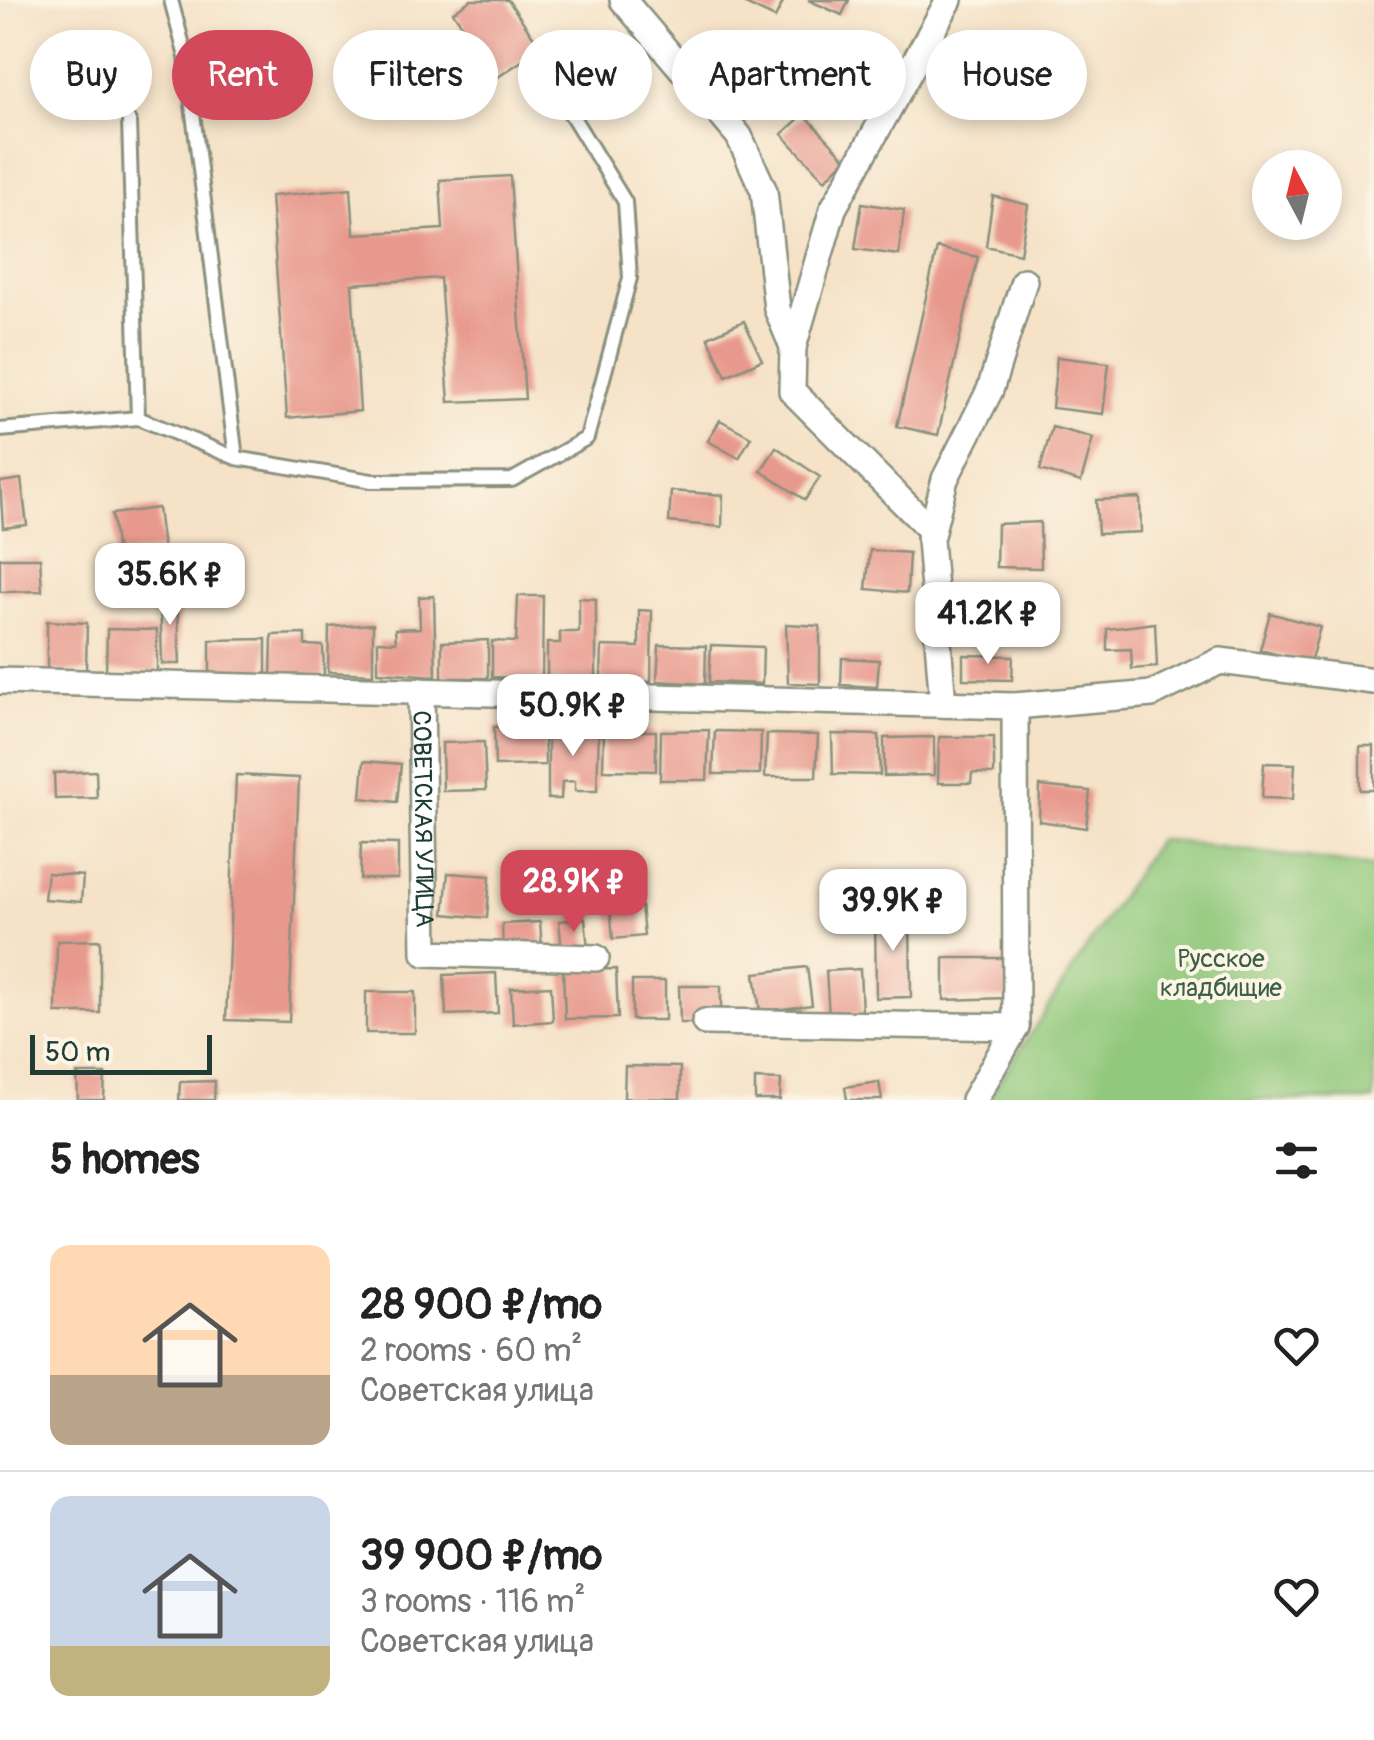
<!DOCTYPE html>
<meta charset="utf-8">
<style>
:root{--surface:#fff;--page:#f6f6f6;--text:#222;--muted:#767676;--line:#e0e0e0;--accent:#d1495b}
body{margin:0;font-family:Pangolin,sans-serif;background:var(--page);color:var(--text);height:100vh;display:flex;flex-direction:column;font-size:38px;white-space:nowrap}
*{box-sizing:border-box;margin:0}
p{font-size:32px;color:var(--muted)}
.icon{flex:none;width:55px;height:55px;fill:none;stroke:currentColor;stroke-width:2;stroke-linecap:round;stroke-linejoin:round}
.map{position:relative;height:1100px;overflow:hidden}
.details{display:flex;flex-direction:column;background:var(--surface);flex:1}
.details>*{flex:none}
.banner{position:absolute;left:30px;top:30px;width:1315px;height:90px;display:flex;gap:20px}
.needle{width:65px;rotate:353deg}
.tools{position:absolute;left:1252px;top:150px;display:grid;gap:20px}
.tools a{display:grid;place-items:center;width:90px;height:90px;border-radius:50%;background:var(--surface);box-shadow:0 5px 15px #0003;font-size:50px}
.scale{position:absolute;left:30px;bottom:25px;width:182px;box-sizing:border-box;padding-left:10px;border:5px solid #1f3d34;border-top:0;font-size:28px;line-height:35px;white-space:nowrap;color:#1f3d34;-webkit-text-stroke:8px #fcf5e5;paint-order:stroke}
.price{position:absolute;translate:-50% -85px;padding:0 22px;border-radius:20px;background:#fff;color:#222;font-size:32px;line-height:65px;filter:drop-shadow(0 2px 5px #0008)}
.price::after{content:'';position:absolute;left:50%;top:60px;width:30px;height:22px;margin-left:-15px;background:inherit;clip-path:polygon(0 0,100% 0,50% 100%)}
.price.active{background:var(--accent);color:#fff}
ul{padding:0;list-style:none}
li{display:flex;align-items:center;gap:30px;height:250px;padding:0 50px}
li+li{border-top:2px solid var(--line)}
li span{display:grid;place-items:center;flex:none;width:280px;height:200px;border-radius:20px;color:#555}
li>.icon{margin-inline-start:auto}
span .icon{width:120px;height:120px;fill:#fffc;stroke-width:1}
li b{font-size:42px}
h2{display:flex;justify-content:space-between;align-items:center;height:120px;padding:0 50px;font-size:42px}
.tag{padding:0 35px;border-radius:45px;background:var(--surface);box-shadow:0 5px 15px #0003;font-size:35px;line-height:90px}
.tag.active{background:var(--accent);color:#fff}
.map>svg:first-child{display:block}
.green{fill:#90c87c;stroke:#588258;stroke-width:2.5}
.building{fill:#e8998d}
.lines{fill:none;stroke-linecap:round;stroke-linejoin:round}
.lane-casing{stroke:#8a907e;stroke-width:18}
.street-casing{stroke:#8a907e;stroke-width:30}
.lane{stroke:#fff;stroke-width:12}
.street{stroke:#fff;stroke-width:25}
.labels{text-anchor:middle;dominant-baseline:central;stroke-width:8;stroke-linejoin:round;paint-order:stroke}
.street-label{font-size:25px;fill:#1f3d34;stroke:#fcf5e5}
.park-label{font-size:25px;fill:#3b6046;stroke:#fcf5e5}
</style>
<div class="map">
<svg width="1374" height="1100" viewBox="0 0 1374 1100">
<rect width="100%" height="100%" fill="#fcf5e5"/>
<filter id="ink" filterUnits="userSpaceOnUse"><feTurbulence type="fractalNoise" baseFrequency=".01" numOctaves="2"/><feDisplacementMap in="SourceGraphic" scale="20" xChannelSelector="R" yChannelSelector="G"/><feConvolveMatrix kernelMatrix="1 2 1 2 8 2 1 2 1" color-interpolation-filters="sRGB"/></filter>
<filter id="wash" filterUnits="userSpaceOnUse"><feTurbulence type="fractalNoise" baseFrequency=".0048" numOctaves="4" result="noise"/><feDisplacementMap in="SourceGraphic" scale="40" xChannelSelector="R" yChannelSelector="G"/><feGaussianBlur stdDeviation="2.25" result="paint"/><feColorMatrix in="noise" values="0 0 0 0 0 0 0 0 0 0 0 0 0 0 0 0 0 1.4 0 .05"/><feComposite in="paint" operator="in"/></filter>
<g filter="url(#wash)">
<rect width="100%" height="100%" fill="#f5e2c7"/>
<path class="green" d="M1158,839L1374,867V1100H987Z"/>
<g id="blocks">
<path class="building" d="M471,0H508L541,48L498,77L453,12Z
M737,0H784L775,18Z
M808,0H849L842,15Z
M857,58L888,71L876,97L846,83Z
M804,114L846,159L825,180L782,134Z
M510,176L525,399L449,402L440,278L352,284L360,411L287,418L271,196L351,188L354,234L443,229L440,180Z
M993,196L1028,205L1020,254L986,246Z
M862,203L904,210L899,255L855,249Z
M937,248L978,257L938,435L897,426Z
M744,321L762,360L726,376L708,337Z
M1057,357L1109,363L1103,414L1052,408Z
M720,420L751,437L739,458L708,441Z
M1052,427L1093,438L1081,482L1040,470Z
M776,447L820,477L805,500L761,471Z
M21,479L27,525L3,528L0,482Z
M671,491L723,495L722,527L669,522Z
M1140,498L1141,532L1098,534L1096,500Z
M158,508L163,549L117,554L112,514Z
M1040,522L1041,568L996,567L997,524Z
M870,550L909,553L907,593L866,589Z
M0,558H40L42,591L0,592Z
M177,590L180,664H162L160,591Z
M434,596L436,676L378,672V641L396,642L395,629L420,628L419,597Z
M518,596H543L542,679L492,677V641L516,642Z
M579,598L596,599V681L547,680V643H560V632H579Z
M639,610L652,611L651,682L601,679L602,646L639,647Z
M1270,613L1320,627L1310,663L1260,650Z
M47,621L87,623L86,672L47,671Z
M1155,623L1157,667L1132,669L1131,649L1107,650V629Z
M373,624V674L328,672L329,627Z
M786,624L820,626V684L788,683Z
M107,629L157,630V672L106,671Z
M305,634V645L323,646L324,676L271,675L272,635Z
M266,639V677L210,676V640Z
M488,640V678H442V642Z
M659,645L706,646L705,684L657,681Z
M711,645L763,647L762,684L709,682Z
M963,655L1013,656L1012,680L963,679Z
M842,658L879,660L877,687L841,685Z
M544,726L545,765L495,766L494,727Z
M548,728H599L597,791H575V781L562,782L561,799H548Z
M709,730L707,780H660L661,731Z
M604,731H656V771L603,770Z
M715,731L761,732L760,774H713Z
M767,734L818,735L816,777H765Z
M832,734L879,735L880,775L833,774Z
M934,737V775L884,776V738Z
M939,737H994V774L972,773L971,783H938Z
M484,742L486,790L443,791L442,743Z
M1360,746H1374V790H1360Z
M364,761L401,764L397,802L361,798Z
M1264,763L1295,764L1293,799L1262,798Z
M96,771L97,798L55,799L54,773Z
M236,775L299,778L289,1022L226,1020Z
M1040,786L1090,791L1086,828L1039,821Z
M361,843L398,844V879H360Z
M47,873L83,876L81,902L44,899Z
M448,873L490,876L487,918L444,914Z
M640,894L644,936L613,939L609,897Z
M910,911L911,997L876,998L875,912Z
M585,918L588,949L562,951L559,921Z
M540,922L542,948L503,950L502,924Z
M100,940V1013H56L57,941Z
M944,958H1007L1008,998L944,1000Z
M807,967L812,1005L760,1012L755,973Z
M616,969L618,1018L565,1019L563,971Z
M860,969L862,1014L829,1016L826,971Z
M496,973L498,1013L446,1015L444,975Z
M632,981H665V1020H632Z
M551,986L553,1021L513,1024L511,988Z
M679,986H721V1023H680Z
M366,992H415V1033H366Z
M625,1066L680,1067V1099L624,1098Z
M77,1074H105L104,1100H78Z
M755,1079L781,1080L780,1100H755Z
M215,1081L214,1100H179L180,1082Z
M879,1082L882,1100H847L845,1087Z"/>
</g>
</g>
<g filter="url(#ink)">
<use href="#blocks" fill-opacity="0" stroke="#8a907e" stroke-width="2.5"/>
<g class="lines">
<g class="lane-casing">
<path id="lane" d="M138,418L236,458L186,57L171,0
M0,430L138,418L129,121
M236,458L372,481L512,480L587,438L630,278L625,202L537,59"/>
</g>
<g class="street-casing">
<g id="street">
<path d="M623,0L739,136L764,191L777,309L793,347"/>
<path d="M932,531L792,391L793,347L833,209L949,0"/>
<path d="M0,681L1015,706L1152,694L1220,661L1374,681"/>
<path id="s1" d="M421,691L425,953L596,958"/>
<path d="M943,704L930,539L945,479L990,390L1024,281"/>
<path d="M705,1022L1016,1027"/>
<path d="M974,1100L1016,1027L1015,706"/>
</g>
</g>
<use href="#lane" class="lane"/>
<use href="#street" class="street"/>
</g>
</g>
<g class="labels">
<g class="street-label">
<text stroke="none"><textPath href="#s1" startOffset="128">СОВЕТСКАЯ УЛИЦА</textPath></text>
</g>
<g class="park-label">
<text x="1221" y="959">Русское<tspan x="1221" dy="29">кладбищие</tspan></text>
</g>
</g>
</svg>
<div class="tools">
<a><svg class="needle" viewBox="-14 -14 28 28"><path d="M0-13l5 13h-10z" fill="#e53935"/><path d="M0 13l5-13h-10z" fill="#767676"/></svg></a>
</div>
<div class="scale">50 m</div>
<b class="price" style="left:170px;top:628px">35.6K ₽</b>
<b class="price" style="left:988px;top:667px">41.2K ₽</b>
<b class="price" style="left:573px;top:759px">50.9K ₽</b>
<b class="price active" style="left:574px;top:935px">28.9K ₽</b>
<b class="price" style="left:893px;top:954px">39.9K ₽</b>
<div class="banner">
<a class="tag">Buy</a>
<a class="tag active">Rent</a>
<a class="tag">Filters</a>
<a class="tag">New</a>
<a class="tag">Apartment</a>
<a class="tag">House</a>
</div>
</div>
<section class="details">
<h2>5 homes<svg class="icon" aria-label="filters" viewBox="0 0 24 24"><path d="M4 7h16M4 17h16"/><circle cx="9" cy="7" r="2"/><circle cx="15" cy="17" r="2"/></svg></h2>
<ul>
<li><span style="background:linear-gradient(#ffd9b3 65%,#b9a48a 0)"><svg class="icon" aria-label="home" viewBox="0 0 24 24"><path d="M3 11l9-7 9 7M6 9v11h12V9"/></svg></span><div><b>28 900 ₽/mo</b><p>2 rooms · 60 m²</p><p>Советская улица</p></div><svg class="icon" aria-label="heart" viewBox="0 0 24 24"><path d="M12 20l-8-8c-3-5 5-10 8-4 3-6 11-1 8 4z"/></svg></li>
<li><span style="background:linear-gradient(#c9d6e8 75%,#c2b280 0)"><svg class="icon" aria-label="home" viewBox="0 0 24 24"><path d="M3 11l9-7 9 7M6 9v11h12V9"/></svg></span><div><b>39 900 ₽/mo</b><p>3 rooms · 116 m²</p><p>Советская улица</p></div><svg class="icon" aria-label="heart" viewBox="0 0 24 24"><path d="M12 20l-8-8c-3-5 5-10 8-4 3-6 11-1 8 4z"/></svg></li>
</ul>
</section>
